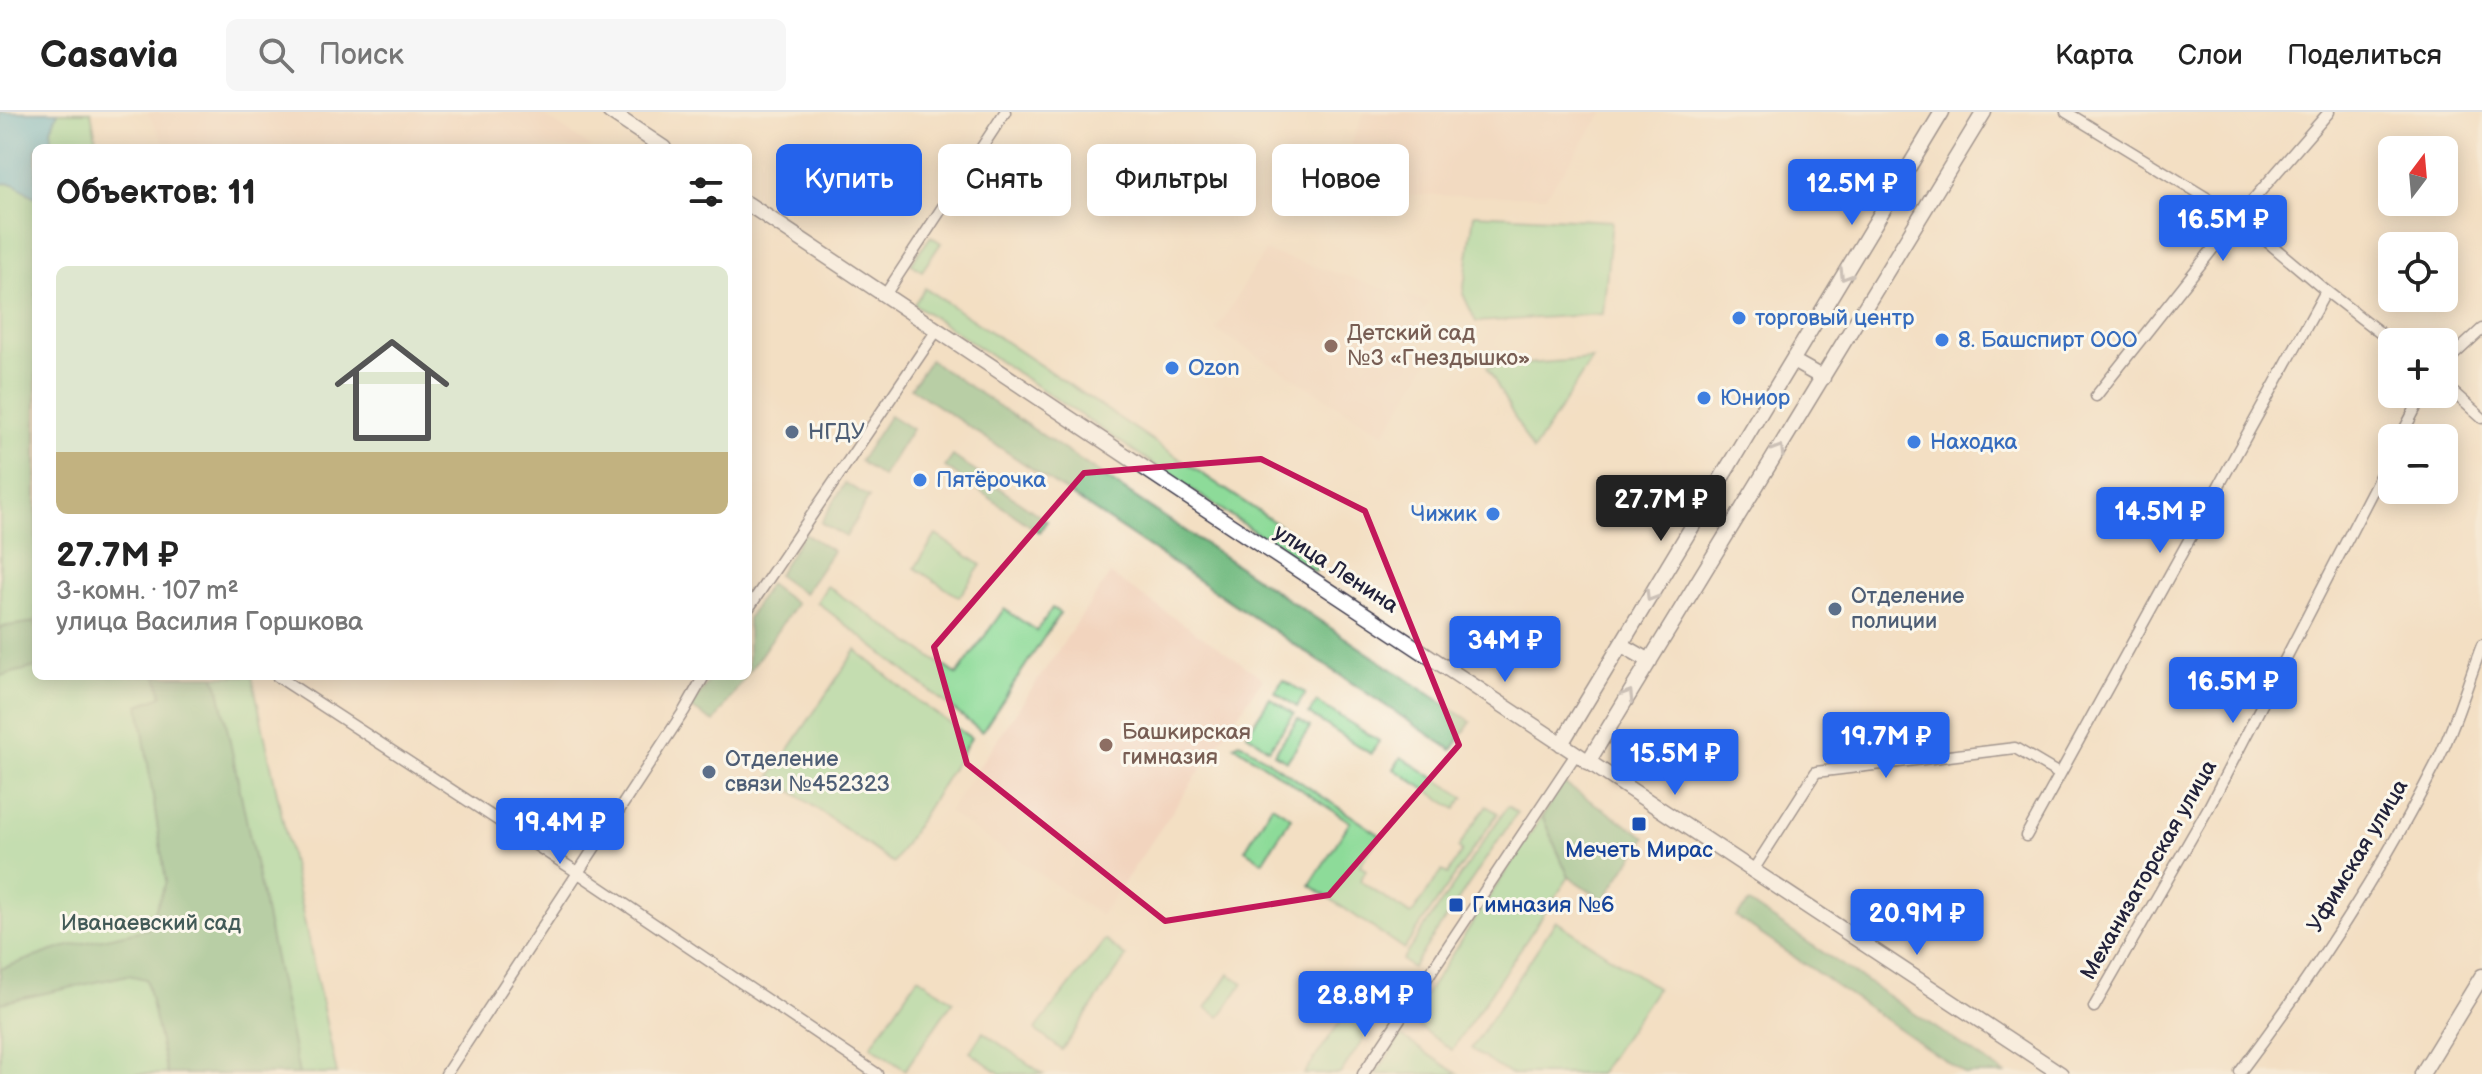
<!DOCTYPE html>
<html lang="ru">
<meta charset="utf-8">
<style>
:root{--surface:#fff;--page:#f6f6f6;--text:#222;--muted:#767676;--line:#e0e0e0;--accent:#2563eb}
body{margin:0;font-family:"Balsamiq Sans",sans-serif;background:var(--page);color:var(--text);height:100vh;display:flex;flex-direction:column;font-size:30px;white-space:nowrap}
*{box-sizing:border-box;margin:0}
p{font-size:26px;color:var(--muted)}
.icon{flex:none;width:44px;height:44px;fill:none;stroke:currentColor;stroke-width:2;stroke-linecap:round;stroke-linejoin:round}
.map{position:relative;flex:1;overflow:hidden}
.drawer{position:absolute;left:32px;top:32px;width:720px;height:536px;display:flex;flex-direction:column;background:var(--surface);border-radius:12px;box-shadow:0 4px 20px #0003}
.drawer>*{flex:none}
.hud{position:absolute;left:776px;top:32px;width:760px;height:72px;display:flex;gap:16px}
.needle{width:52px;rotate:16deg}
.fabs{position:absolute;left:2378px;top:24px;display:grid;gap:16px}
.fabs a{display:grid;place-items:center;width:80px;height:80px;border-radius:12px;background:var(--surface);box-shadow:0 4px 20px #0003;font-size:40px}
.price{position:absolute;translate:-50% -68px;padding:0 18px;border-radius:8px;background:var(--accent);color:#fff;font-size:26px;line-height:52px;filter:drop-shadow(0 2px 4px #0008)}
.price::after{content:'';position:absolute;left:50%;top:48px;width:24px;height:18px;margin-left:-12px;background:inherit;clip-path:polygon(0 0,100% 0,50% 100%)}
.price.selected{background:#222;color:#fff}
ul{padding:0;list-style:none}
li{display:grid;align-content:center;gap:16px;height:424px;padding:0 24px}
li span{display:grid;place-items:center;height:248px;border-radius:12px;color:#555}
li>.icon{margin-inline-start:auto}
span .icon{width:144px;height:144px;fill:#fffc;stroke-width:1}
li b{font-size:34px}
h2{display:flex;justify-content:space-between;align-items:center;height:96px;padding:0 24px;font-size:34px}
.pill{padding:0 28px;border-radius:12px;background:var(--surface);box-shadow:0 4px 20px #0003;font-size:28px;line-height:72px}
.pill.selected{background:var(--accent);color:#fff}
header{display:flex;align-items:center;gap:48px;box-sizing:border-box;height:112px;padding:0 40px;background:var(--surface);border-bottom:2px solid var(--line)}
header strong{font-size:38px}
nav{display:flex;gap:44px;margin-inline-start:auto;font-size:28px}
.search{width:560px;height:72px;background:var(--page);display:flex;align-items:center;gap:20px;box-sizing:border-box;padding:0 28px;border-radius:12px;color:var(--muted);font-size:30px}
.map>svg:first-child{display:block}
.built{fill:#f2d4be}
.green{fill:#8ddb99;stroke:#587e6a;stroke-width:2}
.forest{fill:#72bb81;stroke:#4a6e5e;stroke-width:2}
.water{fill:#52b7d1;stroke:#3a6c86;stroke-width:2}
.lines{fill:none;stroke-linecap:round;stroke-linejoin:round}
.minor-casing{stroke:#413e4f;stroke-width:13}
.major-casing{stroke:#413e4f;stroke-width:17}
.minor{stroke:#fff;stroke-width:10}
.major{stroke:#fff;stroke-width:14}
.oneway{stroke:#9c9ca7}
.marked{fill:none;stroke:#c2185b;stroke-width:6;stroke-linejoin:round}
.shop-dot{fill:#3f7fe0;stroke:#fbf7ec;stroke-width:3}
.education-dot{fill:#8d6e63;stroke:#fbf7ec;stroke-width:3}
.service-dot{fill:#5c6f8a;stroke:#fbf7ec;stroke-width:3}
.transit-dot{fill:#1a4fb4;stroke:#fbf7ec;stroke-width:3}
.labels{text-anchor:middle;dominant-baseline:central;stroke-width:6;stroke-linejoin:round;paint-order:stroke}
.shop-label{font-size:22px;fill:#366cbe;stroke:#fbf7ec;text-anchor:start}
.education-label{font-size:22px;fill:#785e54;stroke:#fbf7ec;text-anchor:start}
.service-label{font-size:22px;fill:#4e5e75;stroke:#fbf7ec;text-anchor:start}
.street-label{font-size:22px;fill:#22223b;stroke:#fbf7ec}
.transit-label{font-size:22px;fill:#164399;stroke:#fbf7ec}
.park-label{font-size:22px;fill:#425a57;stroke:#fbf7ec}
</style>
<header>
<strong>Casavia</strong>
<div class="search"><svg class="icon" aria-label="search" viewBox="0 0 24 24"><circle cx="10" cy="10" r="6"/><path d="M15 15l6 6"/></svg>Поиск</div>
<nav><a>Карта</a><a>Слои</a><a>Поделиться</a></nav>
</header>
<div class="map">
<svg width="2482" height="962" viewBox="0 0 2482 962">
<rect width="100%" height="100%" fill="#fbf7ec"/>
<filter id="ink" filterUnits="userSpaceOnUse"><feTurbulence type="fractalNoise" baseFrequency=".0125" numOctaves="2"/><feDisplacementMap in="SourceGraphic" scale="16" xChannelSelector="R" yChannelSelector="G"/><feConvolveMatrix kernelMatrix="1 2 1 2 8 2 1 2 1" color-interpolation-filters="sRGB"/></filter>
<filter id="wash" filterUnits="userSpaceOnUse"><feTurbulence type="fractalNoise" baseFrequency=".006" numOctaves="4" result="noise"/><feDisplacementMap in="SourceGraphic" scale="32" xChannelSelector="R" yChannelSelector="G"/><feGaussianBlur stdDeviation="1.8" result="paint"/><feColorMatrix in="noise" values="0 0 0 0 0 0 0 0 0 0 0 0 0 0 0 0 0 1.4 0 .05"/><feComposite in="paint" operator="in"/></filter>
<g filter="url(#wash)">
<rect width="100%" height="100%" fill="#f3dfc3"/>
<path class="built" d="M147,0H538L592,36H167Z
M1364,0H1604L1546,84L1396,83L1351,32Z
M1265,139L1429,190L1407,226L1433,243L1384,322L1216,218Z
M1110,462L1263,566L1101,804L948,700Z"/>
<path class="green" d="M0,0H91L98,36H36V564H252L337,962H0Z
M1474,102L1612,109L1603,202L1476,210L1463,182Z
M931,124L941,131L922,159L911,152Z
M925,176L1325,444L1315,460L914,192Z
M1592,247L1533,339L1487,255Z
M936,423L981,453L959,485L915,456Z
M827,474L957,563L1004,497L1037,519L1052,496L1060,501L982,620L817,490Z
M856,538L915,587L971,626L893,751L771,664Z
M1283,568L1305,581L1297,595L1275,580Z
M1270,586L1294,602L1269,637L1247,622Z
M1317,590L1379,629L1371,642L1309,602Z
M1298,607L1310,615L1287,649L1274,642Z
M1240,630L1380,723L1360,753L1366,758L1360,769L1411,803L1442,759L1448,762L1462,739L1458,736L1486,694L1498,701L1404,837L1310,773L1350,710L1234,633Z
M1401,645L1464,685L1456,697L1394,657Z
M1272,693L1291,705L1263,750L1245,738Z
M1508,694L1517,701L1412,856L1402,848Z
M1542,704L1569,765L1452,938L1409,908Z
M1556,809L1657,876L1599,962H1509L1471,937Z
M1105,828L1126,845L1062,938L1035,918Z
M1229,862L1243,871L1220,905L1206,896Z
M918,865L953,889L905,958L871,934Z
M1371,865L1395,880L1340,962H1304Z
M983,920L1043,962H1001L970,940Z
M1401,924L1458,962H1376Z"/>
<path class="forest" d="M930,248L1471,610L1452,638L911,276Z
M890,303L912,317L882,365L860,349Z
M953,344L1047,409L1039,420L945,355Z
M845,371L869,385L846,425L821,411Z
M804,421L833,439L804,482L777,463Z
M769,472L796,492L748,561V506Z
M36,510V555L0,564V515Z
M157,564H213L218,572L299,962H167L146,867L128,863L0,891V857L61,836L148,817L166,770L139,593L162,584Z
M712,564H746L714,610L691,596Z
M1563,671L1646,725L1604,788L1569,765L1542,704Z
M1749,791L2005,962H1965L1736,805Z"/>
<path class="water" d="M0,0H58L51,17L53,36H36V86L14,72L0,71Z"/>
</g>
<g filter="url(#ink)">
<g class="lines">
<g class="minor-casing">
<path id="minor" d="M2066,0L2238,105L2326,179L2392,230
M885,183L1005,0
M2444,252L2482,217
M2444,272L2482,306
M2096,284L2238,105L2329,0
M2400,326L2423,282
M748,497L937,218
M277,564L577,760L877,962
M2026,724L2326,179
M1752,760L1816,660L2015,636L2059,662
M2094,895L2209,695L2392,341
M2240,960C2313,863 2381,761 2436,652C2455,615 2467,572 2482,533
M446,962L684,599L704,564
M1363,962L1576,642"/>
</g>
<g class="major-casing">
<path id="major" d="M610,0L664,36
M748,92C1185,383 1622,675 2061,962
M1793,249L1823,266
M1622,533L1650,549
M1561,632L1942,0
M1588,650L1984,0
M2422,962L2482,864"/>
</g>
<use href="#minor" class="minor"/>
<use href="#major" class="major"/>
</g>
<defs><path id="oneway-chevron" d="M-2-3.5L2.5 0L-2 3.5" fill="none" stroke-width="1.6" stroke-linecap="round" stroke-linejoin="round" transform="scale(2)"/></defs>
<g class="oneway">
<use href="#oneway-chevron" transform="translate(1845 163) rotate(121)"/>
<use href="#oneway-chevron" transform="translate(1779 338) rotate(-59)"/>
<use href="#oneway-chevron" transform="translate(1651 484) rotate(121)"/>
<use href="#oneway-chevron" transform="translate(1628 583) rotate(-58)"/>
</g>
</g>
<path d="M0 0H2482V962H0ZM1261,347L1365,399L1459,633L1329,783L1165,809L967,652L934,535L1084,361Z" fill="#f3dfc3" fill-opacity=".55" fill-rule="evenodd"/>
<path class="marked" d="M1261,347L1365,399L1459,633L1329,783L1165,809L967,652L934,535L1084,361Z"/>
<g class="shop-dot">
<circle cx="1739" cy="206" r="8"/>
<circle cx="1942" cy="228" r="8"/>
<circle cx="1172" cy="256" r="8"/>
<circle cx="1704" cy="286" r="8"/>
<circle cx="1914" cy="330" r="8"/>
<circle cx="920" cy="368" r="8"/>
<circle cx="1493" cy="402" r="8"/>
</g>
<g class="education-dot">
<circle cx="1331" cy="234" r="8"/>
<circle cx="1106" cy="633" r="8"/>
</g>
<g class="service-dot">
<circle cx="792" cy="320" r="8"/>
<circle cx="1835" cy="497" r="8"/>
<circle cx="709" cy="660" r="8"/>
</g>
<g class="transit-dot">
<rect x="1631" y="704" width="16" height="16" rx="4"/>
<rect x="1448" y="785" width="16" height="16" rx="4"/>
</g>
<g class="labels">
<g class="shop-label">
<text x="1755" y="206">торговый центр</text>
<text x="1958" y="228">8. Башспирт ООО</text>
<text x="1188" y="256">Ozon</text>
<text x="1720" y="286">Юниор</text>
<text x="1930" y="330">Находка</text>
<text x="936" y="368">Пятёрочка</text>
<text x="1477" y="402" text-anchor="end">Чижик</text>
</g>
<g class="education-label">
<text x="1347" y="221">Детский сад<tspan x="1347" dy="25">№3 «Гнездышко»</tspan></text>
<text x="1122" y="620">Башкирская<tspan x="1122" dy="25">гимназия</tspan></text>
</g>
<g class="service-label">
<text x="808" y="320">НГДУ</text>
<text x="1851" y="484">Отделение<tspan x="1851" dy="25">полиции</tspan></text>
<text x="725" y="647">Отделение<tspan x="725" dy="25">связи №452323</tspan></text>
</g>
<g class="street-label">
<text transform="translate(1336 457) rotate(33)">улица Ленина</text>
<text transform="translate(2358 744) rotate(-59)">Уфимская улица</text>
<text transform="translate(2149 758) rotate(-60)">Механизаторская улица</text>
</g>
<g class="transit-label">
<text x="1639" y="738">Мечеть Мирас</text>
<text x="1472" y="793" text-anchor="start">Гимназия №6</text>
</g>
<g class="park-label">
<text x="151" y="811">Иванаевский сад</text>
</g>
</g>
</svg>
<div class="fabs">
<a><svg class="needle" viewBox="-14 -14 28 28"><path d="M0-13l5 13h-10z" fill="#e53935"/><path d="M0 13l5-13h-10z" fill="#767676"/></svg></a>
<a><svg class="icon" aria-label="locate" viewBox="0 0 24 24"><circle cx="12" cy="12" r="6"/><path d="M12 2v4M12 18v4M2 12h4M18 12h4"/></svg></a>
<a>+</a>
<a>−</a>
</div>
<b class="price" style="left:1852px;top:115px">12.5M ₽</b>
<b class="price" style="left:2223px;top:151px">16.5M ₽</b>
<b class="price selected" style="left:1661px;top:431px">27.7M ₽</b>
<b class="price" style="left:2160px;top:443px">14.5M ₽</b>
<b class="price" style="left:1505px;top:572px">34M ₽</b>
<b class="price" style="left:2233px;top:613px">16.5M ₽</b>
<b class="price" style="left:1886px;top:668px">19.7M ₽</b>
<b class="price" style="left:1675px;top:685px">15.5M ₽</b>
<b class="price" style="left:560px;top:754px">19.4M ₽</b>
<b class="price" style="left:1917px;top:845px">20.9M ₽</b>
<b class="price" style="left:1365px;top:927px">28.8M ₽</b>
<div class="hud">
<a class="pill selected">Купить</a>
<a class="pill">Снять</a>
<a class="pill">Фильтры</a>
<a class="pill">Новое</a>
</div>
<section class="drawer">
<h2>Объектов: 11<svg class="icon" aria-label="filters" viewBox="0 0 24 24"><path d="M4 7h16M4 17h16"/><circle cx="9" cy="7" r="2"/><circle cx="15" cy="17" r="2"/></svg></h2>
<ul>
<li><span style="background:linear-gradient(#dfe7d0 75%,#c2b280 0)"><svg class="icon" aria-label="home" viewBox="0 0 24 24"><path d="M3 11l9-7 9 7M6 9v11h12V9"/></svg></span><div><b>27.7M ₽</b><p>3-комн. · 107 m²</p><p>улица Василия Горшкова</p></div></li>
</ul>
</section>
</div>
